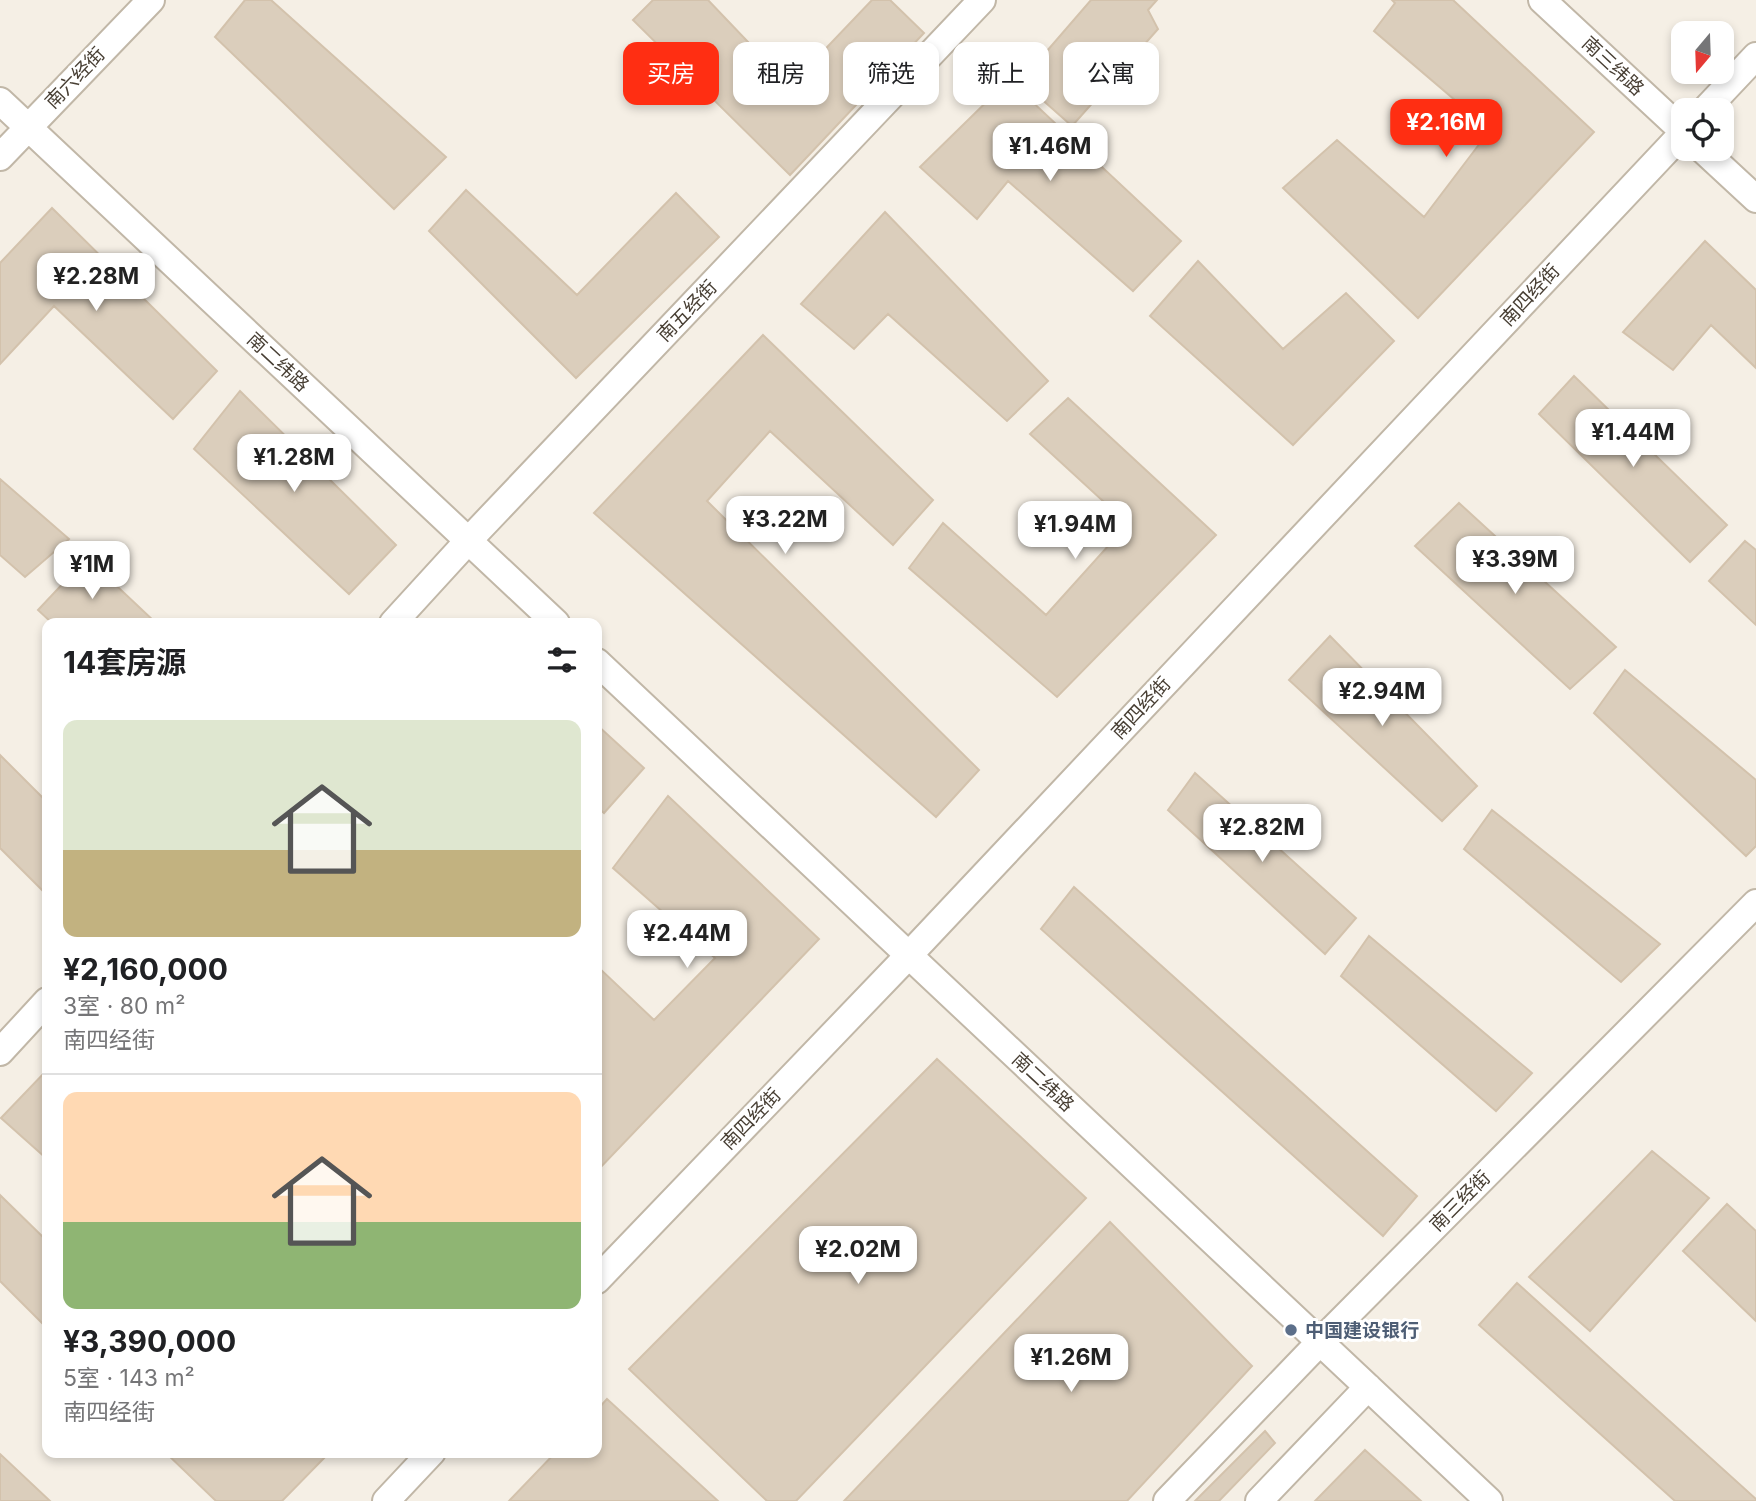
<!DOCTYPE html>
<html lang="zh">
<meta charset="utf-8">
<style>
:root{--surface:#fff;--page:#f6f6f6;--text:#202124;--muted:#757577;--line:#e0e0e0;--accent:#ff2e12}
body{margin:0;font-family:Inter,"Noto Sans SC",sans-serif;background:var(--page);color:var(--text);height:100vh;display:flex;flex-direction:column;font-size:26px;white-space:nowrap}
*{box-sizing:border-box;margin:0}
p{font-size:23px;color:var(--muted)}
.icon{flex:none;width:38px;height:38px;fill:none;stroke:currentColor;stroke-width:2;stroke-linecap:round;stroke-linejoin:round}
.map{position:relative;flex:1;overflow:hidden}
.side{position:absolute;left:42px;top:618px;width:560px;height:840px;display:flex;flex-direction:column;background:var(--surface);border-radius:14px;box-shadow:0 4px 10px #0003}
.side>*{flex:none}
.hud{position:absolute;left:623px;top:42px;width:665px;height:63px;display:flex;gap:14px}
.needle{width:46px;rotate:199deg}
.tools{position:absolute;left:1671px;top:21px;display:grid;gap:14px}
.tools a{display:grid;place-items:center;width:63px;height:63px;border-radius:14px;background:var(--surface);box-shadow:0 4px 10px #0003;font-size:35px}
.price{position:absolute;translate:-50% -60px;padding:0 16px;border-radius:14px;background:#fff;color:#222;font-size:23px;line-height:46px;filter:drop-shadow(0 2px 4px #0008)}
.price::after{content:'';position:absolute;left:50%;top:42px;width:21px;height:16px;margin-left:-10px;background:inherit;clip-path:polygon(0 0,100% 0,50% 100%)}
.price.on{background:var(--accent);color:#fff}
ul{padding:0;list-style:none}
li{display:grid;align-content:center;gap:14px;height:371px;padding:0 21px}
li+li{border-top:2px solid var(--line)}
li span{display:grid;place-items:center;height:217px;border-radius:14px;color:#555}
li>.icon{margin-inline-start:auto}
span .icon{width:126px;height:126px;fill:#fffc;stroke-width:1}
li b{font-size:30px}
h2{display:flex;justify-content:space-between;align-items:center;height:84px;padding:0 21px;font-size:30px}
.chip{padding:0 24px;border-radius:14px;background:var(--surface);box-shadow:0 4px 10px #0003;font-size:24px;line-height:63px}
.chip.on{background:var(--accent);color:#fff}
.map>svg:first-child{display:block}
.building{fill:#dbcebc;stroke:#d3c2ac;stroke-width:2}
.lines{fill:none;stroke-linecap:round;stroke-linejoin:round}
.street-casing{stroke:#c1b7a7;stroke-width:30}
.street{stroke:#fff;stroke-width:26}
.service-dot{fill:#5c6f8a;stroke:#fff;stroke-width:2.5}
.labels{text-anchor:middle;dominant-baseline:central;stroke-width:6;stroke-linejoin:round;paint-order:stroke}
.street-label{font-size:19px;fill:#483f34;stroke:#fff}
.service-label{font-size:19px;font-weight:bold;fill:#4e5e75;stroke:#fff;text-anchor:start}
</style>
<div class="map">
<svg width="1756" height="1501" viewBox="0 0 1756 1501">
<rect width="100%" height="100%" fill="#f5efe5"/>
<path class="building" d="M245,0H271L446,157L394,209L215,37Z
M653,0H708L790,86L872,0H890L924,33L790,175L633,20Z
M1091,0H1157L1148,10L1158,29L1072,126L1021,81Z
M1392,0H1453L1594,132L1418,318L1283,188L1337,140L1424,217L1490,130L1374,31L1395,3Z
M1009,80L1181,241L1133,291L1008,181L977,219L920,167Z
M466,190L577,295L676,193L719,237L576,378L429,231Z
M52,208L217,371L173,419L54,306L0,364V263Z
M885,212L1048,381L1007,421L888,314L854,349L801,304Z
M1705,241L1756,290V368L1711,325L1673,370L1623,332Z
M1198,261L1283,349L1346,293L1394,341L1293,445L1150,316Z
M763,335L933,500L893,545L770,431L707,501L979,770L936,817L594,513Z
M1574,376L1727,525L1690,562L1539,414Z
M240,391L396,545L349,594L194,449Z
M1068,398L1216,535L1057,697L909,568L943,523L1046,615L1128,524L1030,434Z
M0,479L69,539L25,577L0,555Z
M1459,503L1616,647L1570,689L1415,546Z
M1745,541L1756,550V625L1709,581Z
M87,558L156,623H52L38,610Z
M1330,636L1477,786L1442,821L1289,680Z
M1625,670L1756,780V846L1746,856L1594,713Z
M597,725L644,768L604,813L597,807Z
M0,755L47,802V895L0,848Z
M1195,773L1356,918L1325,954L1168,810Z
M668,796L819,939L597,1171V966L654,1020L715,958L613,868Z
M1492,810L1660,944L1621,982L1464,849Z
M1074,887L1417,1196L1383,1236L1041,929Z
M1369,936L1532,1073L1496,1111L1341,976Z
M937,1059L1086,1198L796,1501H767L629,1369Z
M47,1070V1159L1,1118Z
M1652,1151L1709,1198L1590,1331L1529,1277Z
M0,1195L47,1241V1328L0,1281Z
M1727,1204L1756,1231V1321L1683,1251Z
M1110,1222L1252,1366L1127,1501H844Z
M1517,1283L1756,1499V1501H1675L1479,1325Z
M607,1399L718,1501H509L556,1452H597V1410Z
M1265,1431L1275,1443L1219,1501H1195Z
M1365,1450L1421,1501H1315Z
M165,1452H330L282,1501H216Z
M0,1454L50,1501H0Z"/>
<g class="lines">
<g class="street-casing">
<path id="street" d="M1542,0L1684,132
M0,101L556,623
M1705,110L1756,56
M1702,149L1756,199
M0,157L151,0
M393,623L468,541L982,0
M597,662L1489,1501
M0,1052L47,1001
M597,1280L909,955L1684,132
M386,1501L432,1452
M1167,1501L1319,1343L1756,903
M1259,1501L1368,1387"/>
</g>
<use href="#street" class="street"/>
</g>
<circle class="service-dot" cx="1291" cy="1330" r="7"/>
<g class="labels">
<g class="street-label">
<text transform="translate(1613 66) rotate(43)">南三纬路</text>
<text transform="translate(75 78) rotate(-46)">南六经街</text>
<text transform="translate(1530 295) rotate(-47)">南四经街</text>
<text transform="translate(687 311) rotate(-46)">南五经街</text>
<text transform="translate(278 362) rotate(43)">南二纬路</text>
<text transform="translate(1141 708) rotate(-47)">南四经街</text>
<text transform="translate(1043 1082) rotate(43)">南二纬路</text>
<text transform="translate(751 1119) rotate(-46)">南四经街</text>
<text transform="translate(1460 1201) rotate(-45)">南三经街</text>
</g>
<g class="service-label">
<text x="1305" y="1330">中国建设银行</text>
</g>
</g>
</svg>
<div class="tools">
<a><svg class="needle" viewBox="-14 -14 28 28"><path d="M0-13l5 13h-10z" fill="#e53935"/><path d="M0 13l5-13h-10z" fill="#757577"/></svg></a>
<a><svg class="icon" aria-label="locate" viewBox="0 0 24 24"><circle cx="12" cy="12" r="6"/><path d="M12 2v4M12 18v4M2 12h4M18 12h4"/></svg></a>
</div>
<b class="price on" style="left:1446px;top:159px">¥2.16M</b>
<b class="price" style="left:1050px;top:183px">¥1.46M</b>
<b class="price" style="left:96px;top:313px">¥2.28M</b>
<b class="price" style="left:1633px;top:469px">¥1.44M</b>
<b class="price" style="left:294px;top:494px">¥1.28M</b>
<b class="price" style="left:785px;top:556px">¥3.22M</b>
<b class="price" style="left:1075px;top:561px">¥1.94M</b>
<b class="price" style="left:1515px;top:596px">¥3.39M</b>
<b class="price" style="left:92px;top:601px">¥1M</b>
<b class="price" style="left:1382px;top:728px">¥2.94M</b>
<b class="price" style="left:1262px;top:864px">¥2.82M</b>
<b class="price" style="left:687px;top:970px">¥2.44M</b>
<b class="price" style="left:858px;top:1286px">¥2.02M</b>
<b class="price" style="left:1071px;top:1394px">¥1.26M</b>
<div class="hud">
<a class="chip on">买房</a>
<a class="chip">租房</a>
<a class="chip">筛选</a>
<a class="chip">新上</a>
<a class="chip">公寓</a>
</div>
<section class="side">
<h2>14套房源<svg class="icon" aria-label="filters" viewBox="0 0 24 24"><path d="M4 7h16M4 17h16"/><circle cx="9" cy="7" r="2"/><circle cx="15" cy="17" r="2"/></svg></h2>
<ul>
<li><span style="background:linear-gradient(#dfe7d0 60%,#c2b280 0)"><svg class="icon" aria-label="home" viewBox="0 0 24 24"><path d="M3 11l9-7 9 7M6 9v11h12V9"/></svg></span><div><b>¥2,160,000</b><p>3室 · 80 m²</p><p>南四经街</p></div></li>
<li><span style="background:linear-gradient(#ffd9b3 60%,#8fb573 0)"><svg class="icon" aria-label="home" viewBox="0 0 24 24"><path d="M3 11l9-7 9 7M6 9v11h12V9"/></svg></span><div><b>¥3,390,000</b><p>5室 · 143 m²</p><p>南四经街</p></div></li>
</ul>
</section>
</div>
